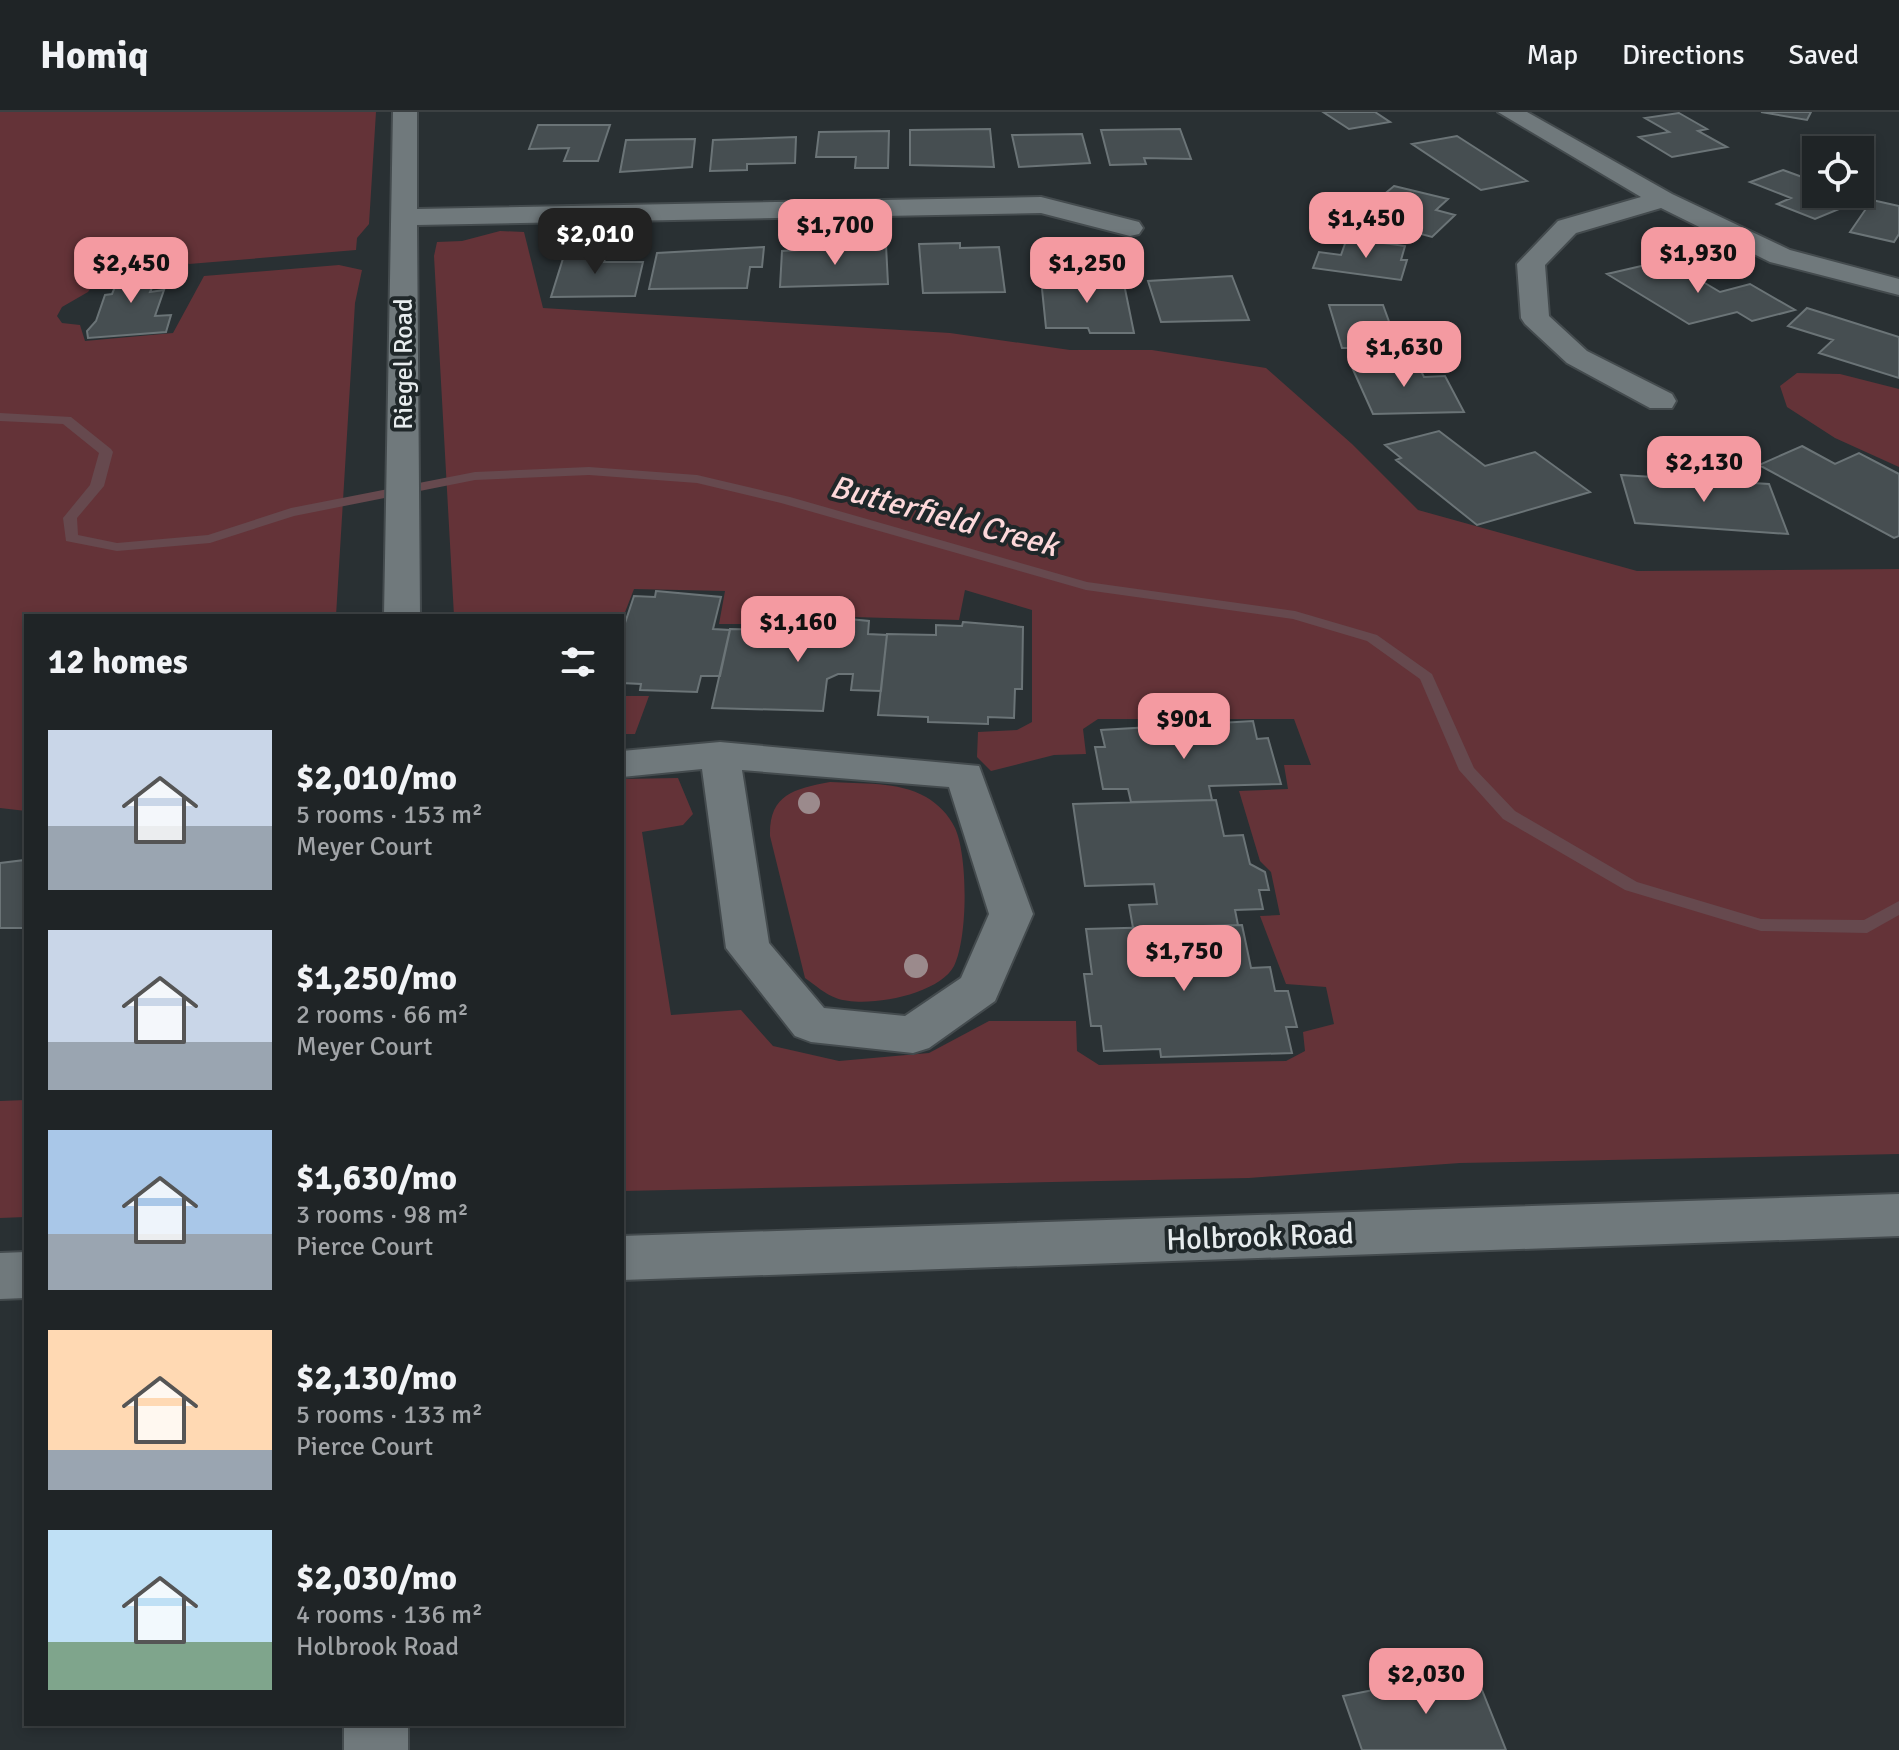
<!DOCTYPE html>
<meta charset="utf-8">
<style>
:root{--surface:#1f2426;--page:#272c2e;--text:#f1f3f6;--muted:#a1a4a7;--line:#3c4143;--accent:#f49aa1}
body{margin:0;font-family:Signika,sans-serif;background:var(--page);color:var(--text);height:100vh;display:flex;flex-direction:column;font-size:30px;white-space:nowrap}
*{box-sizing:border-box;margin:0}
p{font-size:26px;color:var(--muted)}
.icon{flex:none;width:44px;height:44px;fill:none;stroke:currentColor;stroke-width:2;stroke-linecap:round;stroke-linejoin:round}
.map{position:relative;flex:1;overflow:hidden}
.side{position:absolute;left:24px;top:502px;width:600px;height:1112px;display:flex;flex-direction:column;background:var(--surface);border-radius:0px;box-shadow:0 4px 12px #0003,0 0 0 2px var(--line)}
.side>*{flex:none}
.controls{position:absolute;left:1802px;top:24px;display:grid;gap:16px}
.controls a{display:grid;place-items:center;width:72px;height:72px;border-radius:0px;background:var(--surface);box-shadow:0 4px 12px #0003,0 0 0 2px var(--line);font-size:40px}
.price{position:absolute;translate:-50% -68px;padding:0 18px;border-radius:16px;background:var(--accent);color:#111;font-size:26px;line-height:52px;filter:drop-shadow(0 2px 4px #0008)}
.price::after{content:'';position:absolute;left:50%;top:48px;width:24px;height:18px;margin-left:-12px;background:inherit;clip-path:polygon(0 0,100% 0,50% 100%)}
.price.current{background:#222;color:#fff}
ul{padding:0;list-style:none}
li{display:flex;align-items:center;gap:24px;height:200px;padding:0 24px}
li span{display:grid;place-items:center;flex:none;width:224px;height:160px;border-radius:0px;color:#555}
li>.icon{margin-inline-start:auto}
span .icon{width:96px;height:96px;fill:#fffc;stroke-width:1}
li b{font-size:34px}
h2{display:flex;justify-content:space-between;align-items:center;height:96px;padding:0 24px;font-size:34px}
header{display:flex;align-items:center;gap:48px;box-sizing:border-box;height:112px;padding:0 40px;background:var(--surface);border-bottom:2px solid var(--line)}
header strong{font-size:38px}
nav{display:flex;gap:44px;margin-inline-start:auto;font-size:28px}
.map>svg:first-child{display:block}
.green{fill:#643338}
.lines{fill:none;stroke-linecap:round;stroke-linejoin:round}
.stream{fill:#66494e;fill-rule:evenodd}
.building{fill:#464e51;stroke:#6b7477;stroke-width:2}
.minor-casing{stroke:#444b4e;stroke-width:4}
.minor{fill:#70797c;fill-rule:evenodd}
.tree{fill:#9b8a8c}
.labels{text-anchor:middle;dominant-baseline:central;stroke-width:8;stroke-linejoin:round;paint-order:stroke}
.far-street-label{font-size:26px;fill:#e7ecee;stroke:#1f2729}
.street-label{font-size:30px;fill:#e7ecee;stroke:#1f2729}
.water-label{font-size:32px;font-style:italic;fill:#fdd8da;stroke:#1f2729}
</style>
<header>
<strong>Homiq</strong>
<nav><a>Map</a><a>Directions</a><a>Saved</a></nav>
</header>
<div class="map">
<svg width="1899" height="1638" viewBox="0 0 1899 1638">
<rect width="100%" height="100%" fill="#293033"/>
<path class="green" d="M0,0H376L369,112L357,126L356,138L189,152L184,149L107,154L88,180L62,195L57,204L62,211L80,213L85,229L173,221L204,164L339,153L362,158L355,191L336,504H26V699L0,696Z
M500,119L524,120L543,196L950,221L1070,238H1152L1266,256L1352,332L1418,398L1637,459L1899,457V1042L1460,1051L1249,1066L622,1079V667L678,666L693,702L683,713L642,720L671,903L741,898L773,934L839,949L929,941L989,909H1076L1077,939L1099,953L1286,949L1305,939L1303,920L1334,912L1326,875L1286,872L1260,804L1280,803L1271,760L1260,749L1239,679L1288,677L1284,653H1311L1294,607H1098L1083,617L1086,642L1054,643L991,659L977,645L978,620L1017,618L1032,610V498L965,478L959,508L853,505L850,487L809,486L805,500L777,505L771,512H719L725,479L634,477L622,508V504H454L434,144L437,130L462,129Z
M1797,261L1840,262L1899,277V355L1835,326L1787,295L1780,274Z
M622,584H649L635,622H622Z
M830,670C861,672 898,669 926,685C938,692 949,703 955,716C968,744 968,826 954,854C939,883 865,897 836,886C825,882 815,873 805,866L770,724C769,683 793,677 830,670Z
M26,988V1105L0,1106V989Z"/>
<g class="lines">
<path class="stream" d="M0,301L71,305L111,337L113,340L104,374L77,406L78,423L117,431L208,423L291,396L475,360L589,355L697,363L790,385L1087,470L1295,499L1377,523L1432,562L1474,656L1515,699L1637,770L1761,807L1864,808L1899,789V803L1867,821L1761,819L1625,778L1503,707L1459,658L1420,567L1367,529L1293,507L1086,478L781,391L697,371L589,363L475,368L294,404L210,431L117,439L66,429L63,406L90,373L99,341L63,312L0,309Z"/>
</g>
<path class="building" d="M1323,0H1375L1390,10L1349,17Z
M1761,0H1811L1807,8Z
M1679,1L1707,17L1698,19L1727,35L1672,45L1639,25L1669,20L1645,6Z
M538,13H610L598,49H564L569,36L529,37Z
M990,17L994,55L910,53V18Z
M1180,17L1191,47L1144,46L1146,52L1110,53L1101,18Z
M889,19L888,56H855L856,45H816L819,20Z
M1082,22L1090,51L1019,55L1012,23Z
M1457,24L1527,69L1481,78L1412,32Z
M796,25L795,51L747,52V58L710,59L713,28Z
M695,27L692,55L620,60L626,28Z
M1783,58L1816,70V82H1846L1861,88L1815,107L1777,92L1791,86L1750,70Z
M1394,74L1448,87L1436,98L1455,103L1432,125L1357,105Z
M1872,88L1899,94V122L1894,130L1850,120Z
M1347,126L1405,134L1401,148H1407L1401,168L1313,156L1319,140L1341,143Z
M960,131V136L999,135L1005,180L923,181L919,132Z
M886,133L888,172L780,175L782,139Z
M764,135L762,155H750L747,176L649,177L657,141Z
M566,137H608L604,150H643L635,184L551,185Z
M1654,151L1671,161L1683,158L1720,180L1750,172L1795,198L1752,209L1737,200L1689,212L1607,162Z
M163,152L150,180L164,178L155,204L171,203L166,220L88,226L87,219L96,209L105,183L112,182L115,175H110V165L117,156Z
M1232,164L1249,208L1161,210L1148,169Z
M1041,167H1123L1134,221H1090L1088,216H1046Z
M1329,193H1383L1391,215H1429L1437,236H1342Z
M1807,196L1899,225V266L1819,241L1833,228L1788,214Z
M1416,249L1424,265L1445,264L1464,300L1373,302L1350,251Z
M1439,319L1485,354L1535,340L1590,380L1477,413L1396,348L1401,346L1385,333Z
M1802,334L1835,352L1859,341L1899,362V424L1894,426L1759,353Z
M1621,363L1769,372L1788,422L1635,411Z
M656,479L721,485L713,517L730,518L720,564H701L697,580L640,578L641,572L622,571V520L634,484L655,485Z
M808,503L869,509L868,522L887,523L881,579L851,578L853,562H838L827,567L823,599L712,596L730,517L776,518L779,508L808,509Z
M963,510L1023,515L1022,577H1015L1014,606L988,605V612L928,610V605L878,603L887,522L936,523V513L962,514Z
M1253,609L1257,627L1268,626L1281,672L1209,674L1212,688L1131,690L1128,677H1103L1095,635H1105L1101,618Z
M1216,688L1224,724L1243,723L1250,752L1265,760L1269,778H1259L1263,797L1235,798L1238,813L1133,816L1129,793L1157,792L1154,772L1085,774L1073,692Z
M25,748L26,816H0V751Z
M1242,813L1251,856L1270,855L1275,879H1288L1297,915H1286L1292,941L1161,945L1160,937L1104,939L1101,914H1091L1084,862H1092L1086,817Z
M1474,1558L1506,1638H1362L1343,1584Z"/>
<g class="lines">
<g class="minor-casing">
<path id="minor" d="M393,0H417V97L1041,85L1139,110L1143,116L1139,122L1130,124L1041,101L417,113L420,504H384Z
M1498,0H1527L1672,82L1790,138L1899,167V183L1770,150L1661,96L1576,121L1545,153L1549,204L1587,239L1672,282L1676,289L1672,296H1650L1567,251L1525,212L1521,206L1517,152L1558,109L1641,85Z
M720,630L979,654L1033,802L995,889L929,936L913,941L811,930L795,924L726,836L702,657L622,665V639ZM742,658L949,675L989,802L961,866L905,904L824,896L769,831Z
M1899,1082V1124L622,1168V1124Z
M26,1140V1186L0,1187V1141Z
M344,1612H408V1638H344Z"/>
</g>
<use href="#minor" class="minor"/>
</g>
<g class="tree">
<circle cx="809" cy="691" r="11"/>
<circle cx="916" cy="854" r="12"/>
</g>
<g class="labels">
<g class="far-street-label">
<text transform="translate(404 252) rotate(-90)">Riegel Road</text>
</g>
<g class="street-label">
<text transform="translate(1260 1125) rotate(-2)">Holbrook Road</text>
</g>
<g class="water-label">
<text transform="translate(944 404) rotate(15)">Butterfield Creek</text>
</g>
</g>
</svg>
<div class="controls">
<a><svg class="icon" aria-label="locate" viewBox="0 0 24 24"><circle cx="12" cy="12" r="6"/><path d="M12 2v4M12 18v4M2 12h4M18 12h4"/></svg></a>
</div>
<b class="price" style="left:1366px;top:148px">$1,450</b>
<b class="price" style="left:835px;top:155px">$1,700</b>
<b class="price current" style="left:595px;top:164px">$2,010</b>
<b class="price" style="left:1698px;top:183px">$1,930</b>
<b class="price" style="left:131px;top:193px">$2,450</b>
<b class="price" style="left:1087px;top:193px">$1,250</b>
<b class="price" style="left:1404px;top:277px">$1,630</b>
<b class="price" style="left:1704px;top:392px">$2,130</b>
<b class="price" style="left:798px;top:552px">$1,160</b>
<b class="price" style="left:1184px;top:649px">$901</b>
<b class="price" style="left:1184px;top:881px">$1,750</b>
<b class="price" style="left:1426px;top:1604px">$2,030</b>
<section class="side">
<h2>12 homes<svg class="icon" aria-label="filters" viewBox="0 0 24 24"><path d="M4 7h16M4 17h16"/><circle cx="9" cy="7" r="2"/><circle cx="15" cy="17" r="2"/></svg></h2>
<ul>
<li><span style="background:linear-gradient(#c9d6e8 60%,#9aa5b1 0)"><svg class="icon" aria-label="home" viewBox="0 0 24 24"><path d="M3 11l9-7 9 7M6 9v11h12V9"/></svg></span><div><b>$2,010/mo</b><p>5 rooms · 153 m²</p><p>Meyer Court</p></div></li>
<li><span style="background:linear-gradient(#c9d6e8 70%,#9aa5b1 0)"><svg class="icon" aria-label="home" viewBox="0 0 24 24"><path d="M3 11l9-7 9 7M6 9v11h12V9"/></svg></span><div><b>$1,250/mo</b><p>2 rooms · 66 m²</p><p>Meyer Court</p></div></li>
<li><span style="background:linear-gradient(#a9c7e8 65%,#9aa5b1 0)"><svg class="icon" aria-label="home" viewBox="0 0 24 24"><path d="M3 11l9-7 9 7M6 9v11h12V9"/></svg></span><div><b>$1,630/mo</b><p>3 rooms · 98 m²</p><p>Pierce Court</p></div></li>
<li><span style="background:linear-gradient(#ffd9b3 75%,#9aa5b1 0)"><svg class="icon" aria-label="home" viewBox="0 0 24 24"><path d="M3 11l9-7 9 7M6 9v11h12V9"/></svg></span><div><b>$2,130/mo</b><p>5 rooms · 133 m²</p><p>Pierce Court</p></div></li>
<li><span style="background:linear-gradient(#bfe0f5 70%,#7fa58c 0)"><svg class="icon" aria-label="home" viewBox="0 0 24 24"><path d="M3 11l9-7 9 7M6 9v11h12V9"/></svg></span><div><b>$2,030/mo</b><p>4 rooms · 136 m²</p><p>Holbrook Road</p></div></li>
</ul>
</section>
</div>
